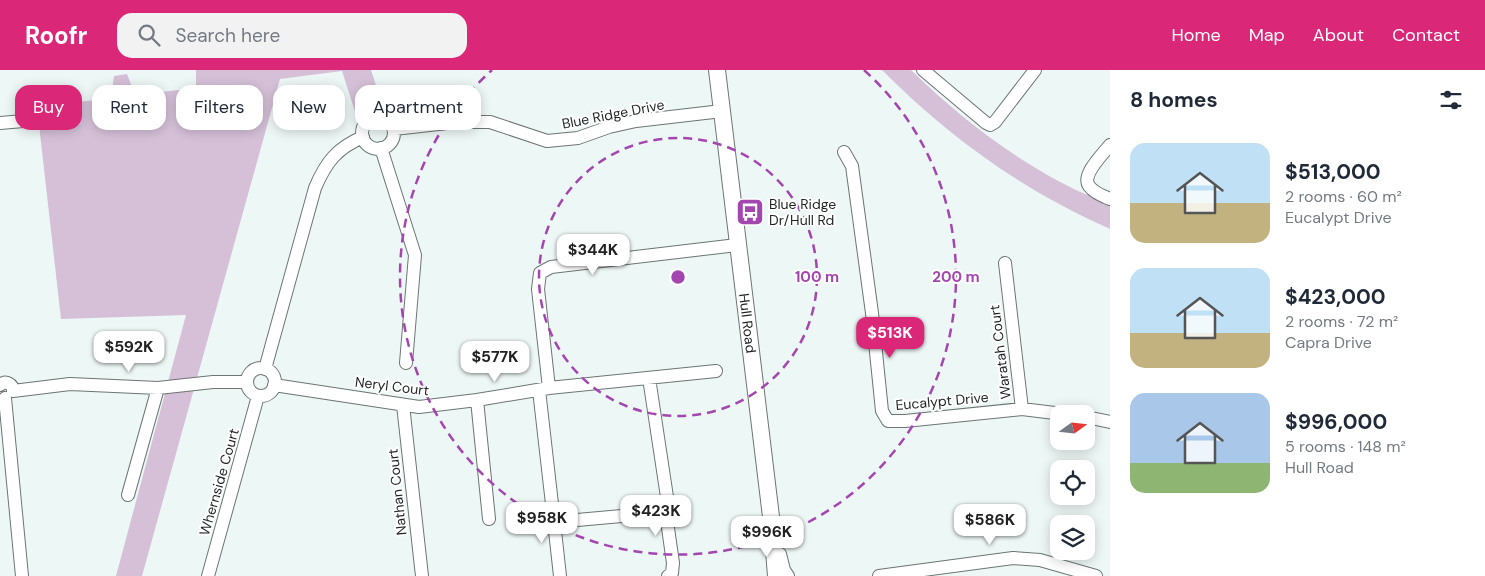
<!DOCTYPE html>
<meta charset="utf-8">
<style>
:root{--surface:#fff;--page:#f2f2f3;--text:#1f2937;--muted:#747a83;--accent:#db2777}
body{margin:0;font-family:"DM Sans",sans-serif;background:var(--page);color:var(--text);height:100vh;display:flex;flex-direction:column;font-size:19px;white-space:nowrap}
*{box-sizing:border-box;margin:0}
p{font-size:16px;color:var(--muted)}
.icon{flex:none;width:28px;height:28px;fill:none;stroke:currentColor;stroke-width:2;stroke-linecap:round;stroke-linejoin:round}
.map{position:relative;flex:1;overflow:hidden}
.details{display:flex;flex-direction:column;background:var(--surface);width:375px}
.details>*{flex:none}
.banner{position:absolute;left:15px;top:15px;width:475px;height:45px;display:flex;gap:10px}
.needle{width:32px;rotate:75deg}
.tools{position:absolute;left:1050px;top:335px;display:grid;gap:10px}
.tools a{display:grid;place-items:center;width:45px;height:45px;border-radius:10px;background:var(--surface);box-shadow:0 2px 12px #0003;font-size:25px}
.price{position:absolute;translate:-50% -42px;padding:0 11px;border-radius:10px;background:#fff;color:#222;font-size:16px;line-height:32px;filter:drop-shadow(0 1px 2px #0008)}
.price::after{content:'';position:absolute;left:50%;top:30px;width:15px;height:11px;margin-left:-8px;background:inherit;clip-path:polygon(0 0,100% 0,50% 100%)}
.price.current{background:var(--accent);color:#fff}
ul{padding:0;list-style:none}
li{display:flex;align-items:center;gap:15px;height:125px;padding:0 20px}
li span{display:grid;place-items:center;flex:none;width:140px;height:100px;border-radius:15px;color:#555}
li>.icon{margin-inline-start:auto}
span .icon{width:60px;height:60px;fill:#fffc;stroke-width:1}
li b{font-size:21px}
h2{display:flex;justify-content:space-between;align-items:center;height:60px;padding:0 20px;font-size:21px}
.chip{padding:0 18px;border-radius:15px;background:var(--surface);box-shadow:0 2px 12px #0003;font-size:18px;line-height:45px}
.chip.current{background:var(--accent);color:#fff}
header{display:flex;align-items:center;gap:30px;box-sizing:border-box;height:70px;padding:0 25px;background:var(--accent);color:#fff}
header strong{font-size:24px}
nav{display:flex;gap:28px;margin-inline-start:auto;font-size:18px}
.search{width:350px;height:45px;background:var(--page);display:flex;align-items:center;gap:12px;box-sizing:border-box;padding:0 18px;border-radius:15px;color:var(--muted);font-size:19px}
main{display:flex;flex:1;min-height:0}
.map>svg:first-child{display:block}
.green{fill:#d5c0d8}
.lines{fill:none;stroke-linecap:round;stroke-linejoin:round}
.minor-casing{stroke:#6c7574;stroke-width:14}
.major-casing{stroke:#6c7574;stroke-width:18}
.minor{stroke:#fff;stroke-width:12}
.major{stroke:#fff;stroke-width:16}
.ring{fill:none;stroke:#a346b0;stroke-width:2.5;stroke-dasharray:9 6}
.labels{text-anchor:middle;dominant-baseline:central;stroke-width:4;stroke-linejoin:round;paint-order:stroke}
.street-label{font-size:14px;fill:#1f2323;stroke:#fff}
.poi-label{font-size:14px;fill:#1f2323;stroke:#fff;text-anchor:start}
.centre{fill:#a346b0;stroke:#fff;stroke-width:2.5}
.ring-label{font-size:15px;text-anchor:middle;font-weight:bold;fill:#a346b0;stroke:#fff;stroke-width:4;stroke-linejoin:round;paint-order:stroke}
</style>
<header>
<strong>Roofr</strong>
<div class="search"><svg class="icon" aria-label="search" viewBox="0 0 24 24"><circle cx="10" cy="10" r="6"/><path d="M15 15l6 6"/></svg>Search here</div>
<nav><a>Home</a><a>Map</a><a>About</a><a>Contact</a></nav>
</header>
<main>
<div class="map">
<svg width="1110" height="506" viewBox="0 0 1110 506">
<rect width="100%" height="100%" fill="#edf7f6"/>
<path class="green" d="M196,0H371L385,43L370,42L358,51L342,1L280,9L142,506H116L186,245L61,249L37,37L111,28L114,6L127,4L135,25L196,18Z
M882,0H911C956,44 1008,85 1064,114C1079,122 1095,128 1110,134V159C1022,120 950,68 882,0Z"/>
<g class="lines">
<g class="minor-casing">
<path id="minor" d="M923,0L986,53L990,55L995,52L1035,0
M362 63a16 16 0 1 1 32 0a16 16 0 1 1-32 0Z
M0,53L35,50
M394,59L456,52H490L547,71L578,68L609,57L636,51L722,41
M1110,75C1103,84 1081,105 1089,116C1094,123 1103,126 1110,129
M381,78L415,185L406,293
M844,82L852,96L872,243L882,341L888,351H905L1022,339L1063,344
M1005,193L1022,339
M247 312a14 14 0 1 1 28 0a14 14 0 1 1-28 0Z
M265,299L315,118C326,92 337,78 363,67
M0,315C6,310 13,314 13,321
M274,315L419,337L477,330L549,318L716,301
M549,318L538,219L540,203L551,197L737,175
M539,320L552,434L556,446L566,451L655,443L665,437L667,427L649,308
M13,321L70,314L158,318L213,312H247
M5,328L22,506
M477,330L489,449
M403,335L422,506
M1086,347L1110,352
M128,425L158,318
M665,437L673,493L672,503L668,506
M556,446L554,452L560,506
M780,484L784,500L788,506
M208,506L258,326
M879,506L1013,488L1040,490L1096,506"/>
</g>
<g class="major-casing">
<g id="major">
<path id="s1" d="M717,0L772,455L776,506"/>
</g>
</g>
<use href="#minor" class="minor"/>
<use href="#major" class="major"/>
</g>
<g class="ring">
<circle cx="678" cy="207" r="139"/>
<path d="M864 0A278 278 0 1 1 492 0"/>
</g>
<defs>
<g id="bus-square" transform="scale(1.4375)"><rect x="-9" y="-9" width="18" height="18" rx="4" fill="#a346b0" stroke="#fff"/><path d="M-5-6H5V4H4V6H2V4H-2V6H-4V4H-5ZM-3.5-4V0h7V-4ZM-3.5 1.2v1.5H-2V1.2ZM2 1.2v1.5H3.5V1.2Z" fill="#fff"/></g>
</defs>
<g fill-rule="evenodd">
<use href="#bus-square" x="750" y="142"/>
</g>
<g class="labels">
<g class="street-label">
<text transform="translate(613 44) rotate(-11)">Blue Ridge Drive</text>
<text stroke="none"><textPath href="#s1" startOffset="255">Hull Road</textPath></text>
<text transform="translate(1000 282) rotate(-97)">Waratah Court</text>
<text transform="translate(392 316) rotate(7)">Neryl Court</text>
<text transform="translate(942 331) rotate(-5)">Eucalypt Drive</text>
<text transform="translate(219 412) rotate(-74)">Whernside Court</text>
<text transform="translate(397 422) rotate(-96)">Nathan Court</text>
</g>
<g class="poi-label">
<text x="769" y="134">Blue Ridge<tspan x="769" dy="16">Dr/Hull Rd</tspan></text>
</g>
</g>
<circle cx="678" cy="207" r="8" class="centre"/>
<g class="ring-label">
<text x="817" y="212">100 m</text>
<text x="956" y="212">200 m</text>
</g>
</svg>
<div class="tools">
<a><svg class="needle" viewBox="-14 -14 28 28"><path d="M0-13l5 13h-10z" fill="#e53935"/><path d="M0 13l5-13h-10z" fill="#747a83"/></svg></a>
<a><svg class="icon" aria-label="locate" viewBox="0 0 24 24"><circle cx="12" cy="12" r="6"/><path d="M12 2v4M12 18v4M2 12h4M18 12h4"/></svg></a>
<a><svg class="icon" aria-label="layers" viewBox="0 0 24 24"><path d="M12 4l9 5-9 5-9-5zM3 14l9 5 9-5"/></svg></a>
</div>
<b class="price" style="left:593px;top:206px">$344K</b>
<b class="price current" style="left:890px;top:289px">$513K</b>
<b class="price" style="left:129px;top:303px">$592K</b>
<b class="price" style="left:495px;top:313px">$577K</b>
<b class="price" style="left:656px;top:467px">$423K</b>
<b class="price" style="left:542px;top:474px">$958K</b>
<b class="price" style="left:990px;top:476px">$586K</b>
<b class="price" style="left:767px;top:488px">$996K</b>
<div class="banner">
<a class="chip current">Buy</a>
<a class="chip">Rent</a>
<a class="chip">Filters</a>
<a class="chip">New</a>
<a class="chip">Apartment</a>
</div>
</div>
<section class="details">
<h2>8 homes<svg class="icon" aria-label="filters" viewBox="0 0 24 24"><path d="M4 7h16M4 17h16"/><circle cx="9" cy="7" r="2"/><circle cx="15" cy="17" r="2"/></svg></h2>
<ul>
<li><span style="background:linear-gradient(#bfe0f5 60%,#c2b280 0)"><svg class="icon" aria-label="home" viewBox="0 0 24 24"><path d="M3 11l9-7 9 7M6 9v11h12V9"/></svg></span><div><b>$513,000</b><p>2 rooms · 60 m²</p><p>Eucalypt Drive</p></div></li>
<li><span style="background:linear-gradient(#bfe0f5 65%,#c2b280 0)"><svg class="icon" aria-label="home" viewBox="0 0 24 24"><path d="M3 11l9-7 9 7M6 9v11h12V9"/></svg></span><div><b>$423,000</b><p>2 rooms · 72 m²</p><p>Capra Drive</p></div></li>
<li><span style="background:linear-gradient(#a9c7e8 70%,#8fb573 0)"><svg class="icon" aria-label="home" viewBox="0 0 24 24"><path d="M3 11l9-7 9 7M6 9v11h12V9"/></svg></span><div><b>$996,000</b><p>5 rooms · 148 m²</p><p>Hull Road</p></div></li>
</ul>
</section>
</main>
